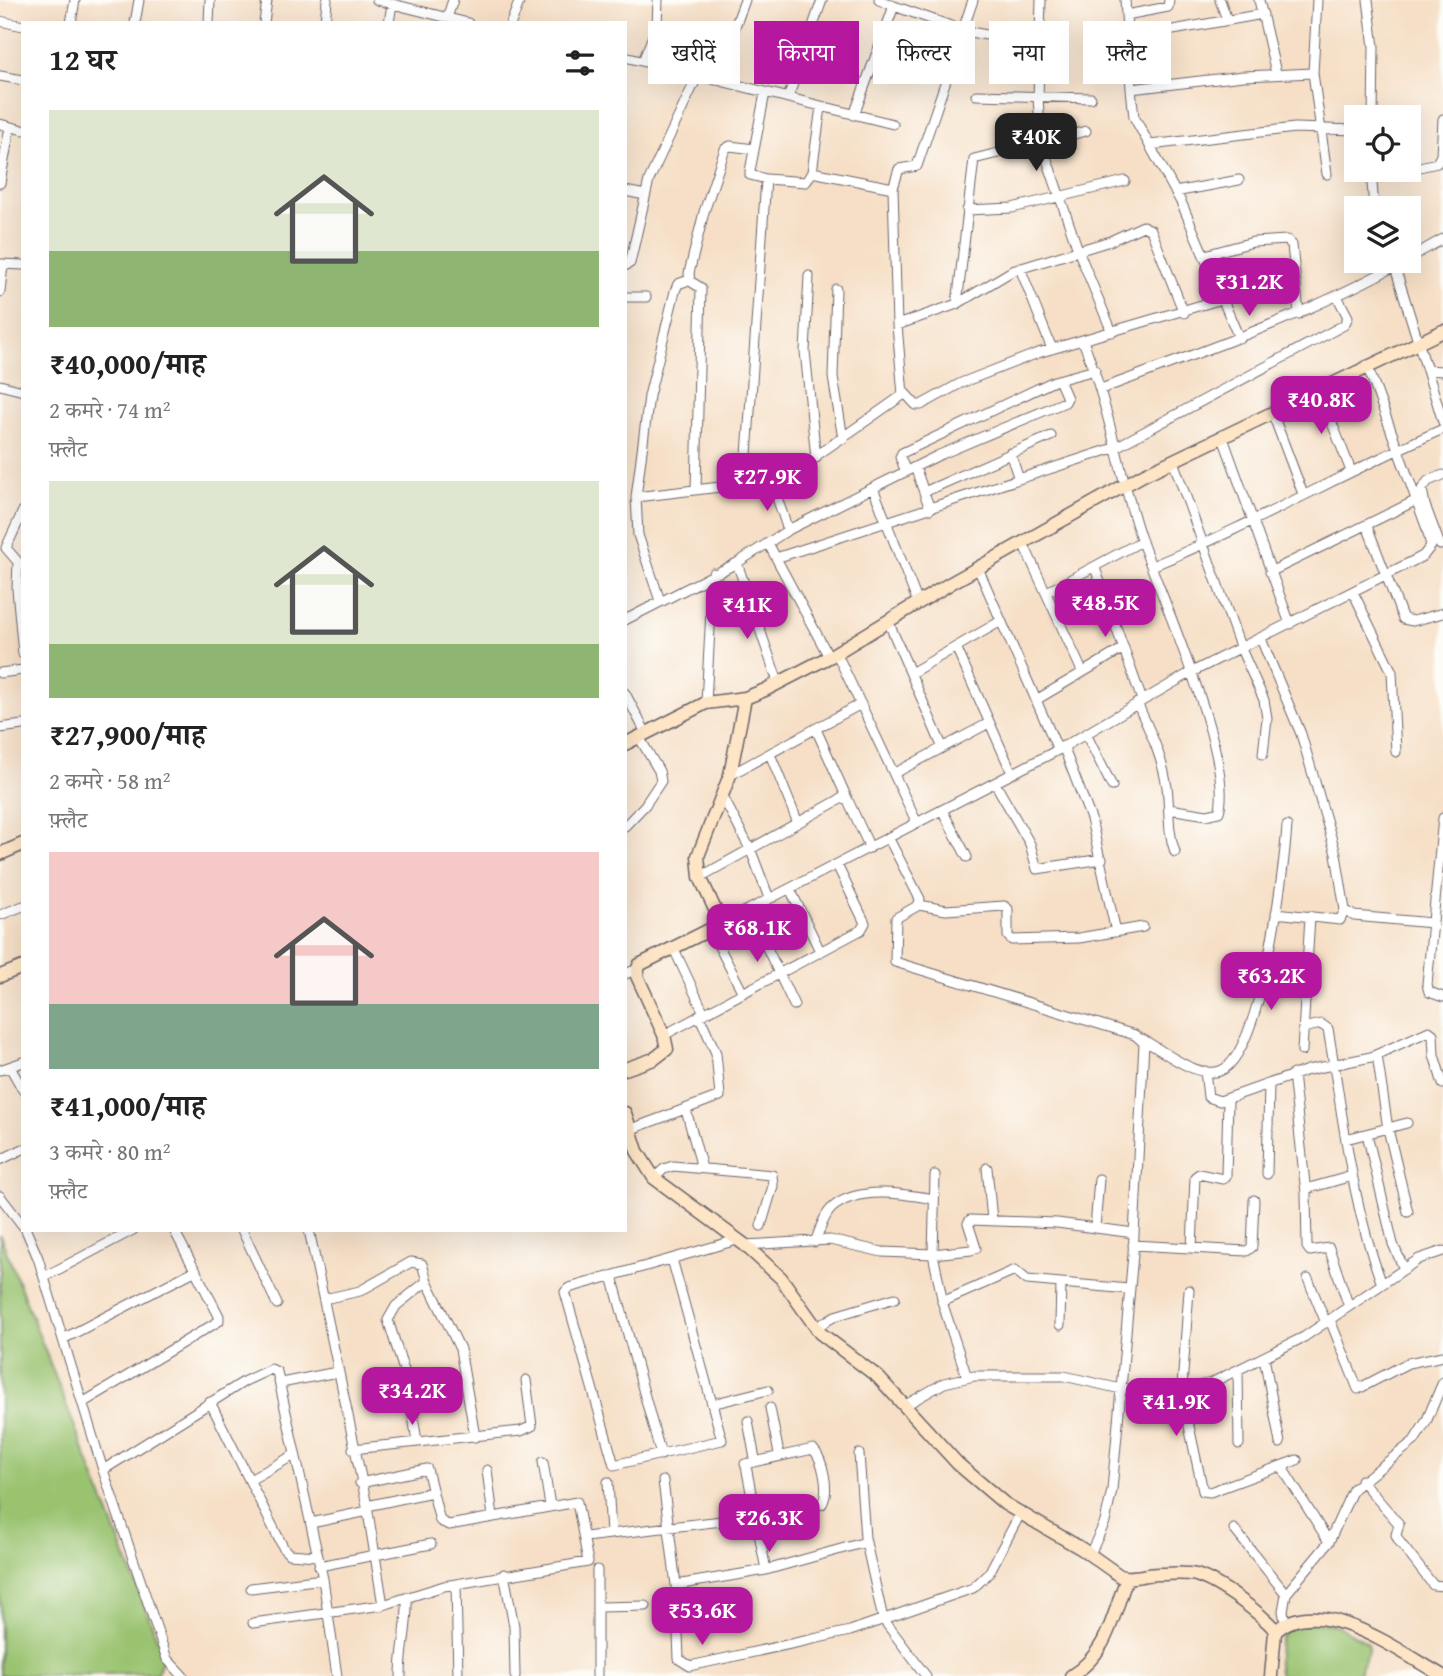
<!DOCTYPE html>
<html lang="hi">
<meta charset="utf-8">
<style>
:root{--surface:#fff;--page:#f2f2f2;--text:#222;--muted:#767676;--accent:#b5179e}
body{margin:0;font-family:"Gentium Book Plus","Noto Serif Devanagari",serif;background:var(--page);color:var(--text);height:100vh;display:flex;flex-direction:column;font-size:26px;white-space:nowrap}
*{box-sizing:border-box;margin:0}
p{font-size:23px;color:var(--muted)}
.icon{flex:none;width:38px;height:38px;fill:none;stroke:currentColor;stroke-width:2;stroke-linecap:round;stroke-linejoin:round}
.map{position:relative;flex:1;overflow:hidden}
.side{position:absolute;left:21px;top:21px;width:606px;height:1211px;display:flex;flex-direction:column;background:var(--surface);border-radius:0px;box-shadow:0 7px 28px #0002}
.side>*{flex:none}
.top-card{position:absolute;left:648px;top:21px;width:665px;height:63px;display:flex;gap:14px}
.buttons{position:absolute;left:1344px;top:105px;display:grid;gap:14px}
.buttons a{display:grid;place-items:center;width:77px;height:77px;border-radius:0px;background:var(--surface);box-shadow:0 7px 28px #0002;font-size:35px}
.price{position:absolute;translate:-50% -60px;padding:0 16px;border-radius:14px;background:var(--accent);color:#fff;font-size:23px;line-height:46px;filter:drop-shadow(0 2px 4px #0008)}
.price::after{content:'';position:absolute;left:50%;top:42px;width:21px;height:16px;margin-left:-10px;background:inherit;clip-path:polygon(0 0,100% 0,50% 100%)}
.price.selected{background:#222;color:#fff}
ul{padding:0;list-style:none}
li{display:grid;align-content:center;gap:14px;height:371px;padding:0 28px}
li span{display:grid;place-items:center;height:217px;border-radius:0px;color:#555}
li>.icon{margin-inline-start:auto}
span .icon{width:126px;height:126px;fill:#fffc;stroke-width:1}
li b{font-size:30px}
h2{display:flex;justify-content:space-between;align-items:center;height:84px;padding:0 28px;font-size:30px}
.chip{padding:0 24px;border-radius:0px;background:var(--surface);box-shadow:0 7px 28px #0002;font-size:24px;line-height:63px}
.chip.selected{background:var(--accent);color:#fff}
.map>svg:first-child{display:block}
.green{fill:#9ac370;stroke:#5e7256;stroke-width:2}
.lines{fill:none;stroke-linecap:round;stroke-linejoin:round}
.street-casing{stroke:#6c646c;stroke-width:11}
.secondary-casing{stroke:#6c646c;stroke-width:15}
.street{stroke:#fff;stroke-width:9}
.secondary{stroke:#fde5c5;stroke-width:12}
</style>
<div class="map">
<svg width="1443" height="1676" viewBox="0 0 1443 1676">
<rect width="100%" height="100%" fill="#fdfcf7"/>
<filter id="ink" filterUnits="userSpaceOnUse"><feTurbulence type="fractalNoise" baseFrequency=".0143" numOctaves="2"/><feDisplacementMap in="SourceGraphic" scale="14" xChannelSelector="R" yChannelSelector="G"/><feConvolveMatrix kernelMatrix="1 2 1 2 8 2 1 2 1" color-interpolation-filters="sRGB"/></filter>
<filter id="wash" filterUnits="userSpaceOnUse"><feTurbulence type="fractalNoise" baseFrequency=".00686" numOctaves="4" result="noise"/><feDisplacementMap in="SourceGraphic" scale="28" xChannelSelector="R" yChannelSelector="G"/><feGaussianBlur stdDeviation="1.57" result="paint"/><feColorMatrix in="noise" values="0 0 0 0 0 0 0 0 0 0 0 0 0 0 0 0 0 1.4 0 .05"/><feComposite in="paint" operator="in"/></filter>
<g filter="url(#wash)">
<rect width="100%" height="100%" fill="#f6dfc6"/>
<path class="green" d="M0,1235L164,1656L157,1673L0,1676Z
M1317,1622L1336,1625L1368,1643L1369,1649L1358,1676H1280C1276,1665 1277,1635 1289,1628C1297,1624 1308,1624 1317,1622Z"/>
</g>
<g filter="url(#ink)">
<g class="lines">
<g class="street-casing">
<path id="street" d="M377,0L468,23
M879,0L894,6
M1041,0L1038,98L1041,142L1078,250L1112,332
M1125,0L1131,89
M1220,0L1227,20
M1259,0L1276,73
M1317,0L1313,73L1327,174
M1368,0L1374,47L1373,117
M1126,15L1168,7L1169,0
M447,18L453,0
M0,21L23,26
M71,23L75,0
M135,23L139,0
M209,23L210,0
M264,23L267,0
M325,23L327,0
M389,23L392,4
M511,23L520,0
M1128,38L1263,14
M625,57L893,124
M643,61L657,26L658,0
M0,76L23,80
M715,80L745,0
M976,95L1091,98
M788,98L822,0
M854,115L894,6L965,31L1040,45
M0,124L23,130
M1150,145L1295,128L1356,130
M1371,170L1374,208
M812,172L893,188
M1371,178L1437,163L1441,155L1443,119
M766,179L806,182L812,172L821,107
M0,183L10,127
M625,191L645,195
M1175,192L1239,180
M967,210L1012,208L1125,181
M1205,255L1253,242L1287,240L1292,245L1299,314
M1409,258L1443,239
M0,264L23,265
M1394,264L1443,422
M625,266L630,263L649,180L698,75
M1020,268L1052,349
M809,276L805,351L816,458
M836,289L833,377L843,439
M0,292L3,264
M625,297H646
M957,304L974,159L1086,131
M897,325L957,304L1012,271L1110,241L1143,226L1151,230L1184,313
M1239,338L1182,204L1134,117L1131,89L1243,76L1313,73
M1083,341C1109,405 1119,474 1141,539C1161,597 1235,760 1219,812L1207,815L1169,809
M1427,370L1443,371
M0,385L23,391
M1101,389C1204,351 1308,315 1404,261
M1319,390L1351,471
M904,392L916,405H921L961,383L1038,353L1222,299
M1272,412L1303,494
M1222,435L1290,624
M1010,453L1019,479
M1173,461L1241,649L1264,700L1267,718L1263,754
M915,467L930,509
M906,472L900,457L902,453L1054,381L1095,370
M745,484L766,179L750,175V171L765,93
M873,488L918,603
M696,489L701,288L690,281L689,273L704,212L725,149L730,146L754,149
M924,492L1051,436
M636,497L649,396L675,291L678,284L689,280
M1367,526L1403,619L1413,621L1443,613
M788,530L937,456L1065,402L1067,398L1059,380
M768,543L788,530L773,486
M1023,543L1082,671
M1440,545L1425,505L1422,489L1428,481L1443,475
M779,557L1114,448L1344,325L1348,317L1337,296
M737,563L778,682
M1152,566C1252,525 1345,472 1443,429
M978,568L1058,750
M1095,568L1142,700
M1270,572L1417,500
M20,588L17,589L23,654
M17,589L18,562L6,548L23,511
M1047,592L1142,541
M1353,592L1392,672L1396,752
M660,601L638,535L636,497L745,484L773,486L903,395L897,325L893,188L899,169L917,166L973,0
M625,620L737,563L768,543L829,657
M888,621L942,746
M1261,639L1301,734L1336,854L1345,910L1354,916L1432,923
M956,647L1012,773
M836,652L917,823
M0,673L23,670
M911,673L1001,621
M625,693L646,733
M1036,700L1124,648
M706,703L713,573
M1137,703C1150,731 1162,756 1167,787C1170,810 1167,830 1175,852
M0,728L23,725
M816,729L846,796
M1086,734L1112,786
M1063,746L1091,819L1116,932
M770,754L798,823
M895,773L989,723
M730,775L861,704
M995,783L1030,844L1037,869L1102,859
M723,797L751,851L769,898
M942,810L967,857
M1443,818L1427,984L1429,992L1443,997
M625,826L645,805L661,781L659,771L639,737
M889,839L920,899L919,905L896,918L895,962L1135,1035L1144,1043L1133,1254L1112,1490L1105,1522L1090,1554
M700,877L846,796L870,848
M790,889L820,951
M919,905L946,910L1004,906L1008,909V936L1012,940L1079,938L1143,927
M749,910L794,1005
M1276,913L1340,920L1345,910
M0,915L23,906
M717,926L1058,750L1190,673L1423,556L1431,546L1427,529L1367,365
M711,931L743,993
M674,949L704,1013
M625,974L638,969
M1303,1028L1321,1024L1328,1029C1343,1115 1351,1202 1382,1284
M664,1035L861,930L865,923L837,865
M1142,1039C1162,1050 1197,1079 1220,1071C1262,1056 1284,869 1287,826
M1302,1051L1310,916
M1377,1055L1388,1129L1408,1212
M10,1067L23,1090
M0,1070L23,1062
M1205,1071L1208,1097L1220,1101L1308,1070L1371,1057L1429,1031L1433,1034L1434,1055L1443,1084
M1293,1074L1306,1193L1307,1247L1310,1251L1329,1248L1348,1304
M686,1110L702,1168
M626,1131L720,1096L716,1053L699,1015
M1367,1134L1393,1244L1404,1269
M1346,1139L1407,1123
M0,1160L23,1149
M987,1168L992,1220
M1267,1174L1269,1084
M935,1175L933,1254L944,1308L967,1377
M654,1178L664,1169L673,1166L772,1175L773,1186L761,1226
M1306,1189L1352,1176
M0,1196L23,1226
M1095,1228L1099,1179
M26,1230L38,1258L103,1470L245,1381L271,1369L277,1372L323,1579L337,1676
M242,1230L277,1304
M309,1230L367,1506L383,1605
M815,1242C820,1231 823,1216 832,1208C858,1185 905,1194 934,1199
M745,1245L830,1240L882,1252L933,1254L971,1250L976,1248L968,1223L970,1220L1057,1223L1134,1233
M1133,1245L1247,1251L1252,1247L1254,1200
M1192,1248L1195,1177L1199,1174L1223,1179L1226,1176L1228,1100
M672,1259L722,1440L614,1465L565,1292L569,1288L737,1240
M612,1276L661,1455
M44,1277L133,1230
M1308,1279L1326,1323
M324,1299L360,1291L411,1262L422,1264L427,1281L460,1349L475,1437
M942,1302L1015,1270L1027,1280L1129,1289
M1330,1320L1358,1389L1408,1363L1443,1356
M1060,1325L1061,1283
M815,1328L835,1316L895,1298
M63,1339L196,1270
M1264,1357L1280,1443
M1238,1370L1239,1444
M281,1383L337,1372
M1182,1387L1189,1290
M1193,1387L1187,1417L1203,1491L1210,1492L1297,1460
M84,1402L219,1321V1316L174,1230
M210,1402L284,1549L289,1554L317,1556
M712,1404L768,1390
M904,1406L944,1383L974,1376H1064L1121,1389L1193,1387L1211,1383L1304,1337L1419,1259L1443,1251
M770,1408L779,1454
M748,1421L755,1459
M417,1442L408,1383L388,1320L396,1306L427,1281
M353,1449L521,1431L532,1426L526,1380
M859,1454L865,1538L883,1619L926,1676
M543,1462L550,1506
M1281,1466L1329,1542
M103,1470L167,1659L183,1676
M487,1470L493,1517
M250,1480L294,1455
M1361,1480L1399,1524L1396,1535L1399,1541L1433,1585L1443,1586
M663,1481L676,1585L679,1659L690,1666L850,1631L973,1588L989,1573L1020,1514
M608,1482L611,1534
M367,1506L432,1492
M311,1523L368,1511
M1234,1529L1286,1594
M585,1537L756,1517L822,1504C830,1491 823,1459 813,1449L745,1464L746,1466L766,1570
M319,1566L431,1544
M504,1574L514,1626L515,1676
M456,1584L458,1676
M676,1585L766,1570L866,1542
M251,1588L323,1579
M599,1607L646,1606
M1285,1622L1283,1611L1286,1594L1329,1542L1353,1489L1414,1441L1426,1422L1443,1382
M253,1623L383,1605L444,1586L588,1562L577,1502L449,1525L440,1521L427,1469L360,1483
M401,1676C401,1649 408,1626 407,1599
M597,1676V1570"/>
</g>
<g class="secondary-casing">
<path id="secondary" d="M625,744L706,703L745,698L765,690L829,657L951,583L1143,475L1443,331
M0,854L23,844
M0,976L23,967
M625,1069L654,1059L667,1049L664,1035L637,976L639,965L717,926V914L700,877L698,856L730,775L745,698
M625,1113L637,1151L654,1178L745,1245L781,1278L820,1333L878,1377L958,1464L1005,1504L1082,1549L1120,1576C1131,1580 1146,1574 1158,1574C1170,1574 1184,1572 1196,1575C1219,1582 1261,1613 1276,1631
M1071,1676C1108,1653 1112,1617 1127,1578
M1271,1676L1275,1632C1318,1590 1400,1652 1443,1676"/>
</g>
<use href="#street" class="street"/>
<use href="#secondary" class="secondary"/>
</g>
</g>
</svg>
<div class="buttons">
<a><svg class="icon" aria-label="locate" viewBox="0 0 24 24"><circle cx="12" cy="12" r="6"/><path d="M12 2v4M12 18v4M2 12h4M18 12h4"/></svg></a>
<a><svg class="icon" aria-label="layers" viewBox="0 0 24 24"><path d="M12 4l9 5-9 5-9-5zM3 14l9 5 9-5"/></svg></a>
</div>
<b class="price selected" style="left:1036px;top:173px">₹40K</b>
<b class="price" style="left:1249px;top:318px">₹31.2K</b>
<b class="price" style="left:1321px;top:436px">₹40.8K</b>
<b class="price" style="left:767px;top:513px">₹27.9K</b>
<b class="price" style="left:1105px;top:639px">₹48.5K</b>
<b class="price" style="left:747px;top:641px">₹41K</b>
<b class="price" style="left:757px;top:964px">₹68.1K</b>
<b class="price" style="left:1271px;top:1012px">₹63.2K</b>
<b class="price" style="left:412px;top:1427px">₹34.2K</b>
<b class="price" style="left:1176px;top:1438px">₹41.9K</b>
<b class="price" style="left:769px;top:1554px">₹26.3K</b>
<b class="price" style="left:702px;top:1647px">₹53.6K</b>
<div class="top-card">
<a class="chip">खरीदें</a>
<a class="chip selected">किराया</a>
<a class="chip">फ़िल्टर</a>
<a class="chip">नया</a>
<a class="chip">फ़्लैट</a>
</div>
<section class="side">
<h2>12 घर<svg class="icon" aria-label="filters" viewBox="0 0 24 24"><path d="M4 7h16M4 17h16"/><circle cx="9" cy="7" r="2"/><circle cx="15" cy="17" r="2"/></svg></h2>
<ul>
<li><span style="background:linear-gradient(#dfe7d0 65%,#8fb573 0)"><svg class="icon" aria-label="home" viewBox="0 0 24 24"><path d="M3 11l9-7 9 7M6 9v11h12V9"/></svg></span><div><b>₹40,000/माह</b><p>2 कमरे · 74 m²</p><p>फ़्लैट</p></div></li>
<li><span style="background:linear-gradient(#dfe7d0 75%,#8fb573 0)"><svg class="icon" aria-label="home" viewBox="0 0 24 24"><path d="M3 11l9-7 9 7M6 9v11h12V9"/></svg></span><div><b>₹27,900/माह</b><p>2 कमरे · 58 m²</p><p>फ़्लैट</p></div></li>
<li><span style="background:linear-gradient(#f6c9c9 70%,#7fa58c 0)"><svg class="icon" aria-label="home" viewBox="0 0 24 24"><path d="M3 11l9-7 9 7M6 9v11h12V9"/></svg></span><div><b>₹41,000/माह</b><p>3 कमरे · 80 m²</p><p>फ़्लैट</p></div></li>
</ul>
</section>
</div>
